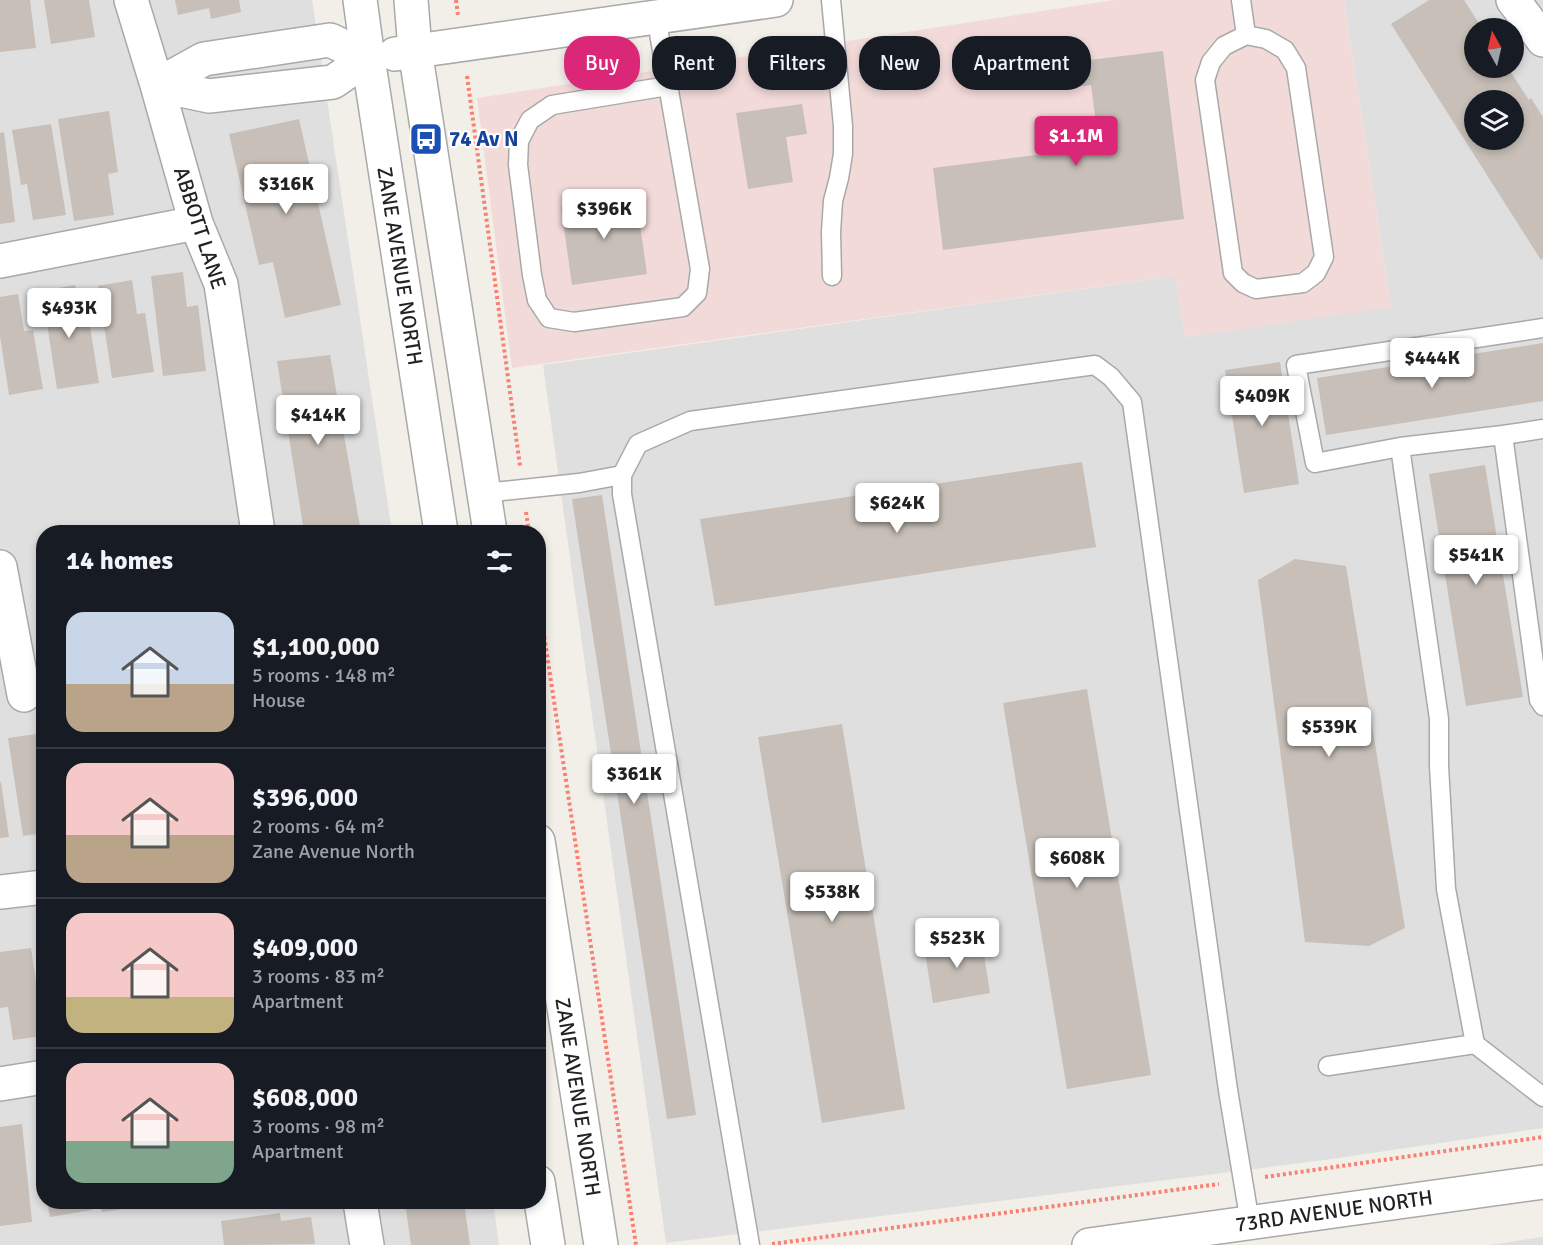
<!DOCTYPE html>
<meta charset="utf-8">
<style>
:root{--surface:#171b24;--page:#20242c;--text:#f1f3f6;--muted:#9ea1a6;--line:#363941;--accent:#db2777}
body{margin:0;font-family:Signika,sans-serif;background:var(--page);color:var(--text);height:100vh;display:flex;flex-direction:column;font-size:22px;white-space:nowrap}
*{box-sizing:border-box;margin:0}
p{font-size:20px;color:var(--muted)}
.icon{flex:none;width:33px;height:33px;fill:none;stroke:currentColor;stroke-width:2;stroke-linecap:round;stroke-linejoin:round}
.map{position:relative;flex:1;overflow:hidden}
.panel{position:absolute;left:36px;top:525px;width:510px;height:684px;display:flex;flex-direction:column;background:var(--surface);border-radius:24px;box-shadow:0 3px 9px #0003}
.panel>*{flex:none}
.banner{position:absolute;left:564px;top:36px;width:570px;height:54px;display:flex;gap:12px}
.needle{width:39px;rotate:352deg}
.tools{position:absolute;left:1464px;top:18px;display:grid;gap:12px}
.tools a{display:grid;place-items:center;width:60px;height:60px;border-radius:50%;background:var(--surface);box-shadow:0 3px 9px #0003;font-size:30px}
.price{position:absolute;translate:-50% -51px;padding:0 14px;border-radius:6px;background:#fff;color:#222;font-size:20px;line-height:39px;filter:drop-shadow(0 2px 3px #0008)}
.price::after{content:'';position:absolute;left:50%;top:36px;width:18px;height:14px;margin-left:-9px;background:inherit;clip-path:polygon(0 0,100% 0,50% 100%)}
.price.selected{background:var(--accent);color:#fff}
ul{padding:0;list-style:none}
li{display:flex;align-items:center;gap:18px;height:150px;padding:0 30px}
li+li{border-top:2px solid var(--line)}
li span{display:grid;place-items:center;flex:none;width:168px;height:120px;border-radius:18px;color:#555}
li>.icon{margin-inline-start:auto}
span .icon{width:72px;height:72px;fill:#fffc;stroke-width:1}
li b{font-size:26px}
h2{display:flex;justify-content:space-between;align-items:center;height:72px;padding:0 30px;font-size:26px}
.tag{padding:0 21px;border-radius:24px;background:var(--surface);box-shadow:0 3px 9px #0003;font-size:21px;line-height:54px}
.tag.selected{background:var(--accent);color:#fff}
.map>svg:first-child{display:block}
.residential{fill:#e0dfdf;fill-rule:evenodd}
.commercial{fill:#f2dad9}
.building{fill:#c7bfb8;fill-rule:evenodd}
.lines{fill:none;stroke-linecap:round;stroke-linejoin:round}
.service-casing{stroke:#a9a9a9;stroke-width:21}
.minor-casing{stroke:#a9a9a9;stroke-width:36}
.tertiary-casing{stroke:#a9a9a9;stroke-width:36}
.path{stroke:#fa8072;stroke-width:4;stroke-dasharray:3 3;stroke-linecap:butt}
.service{stroke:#fff;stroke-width:18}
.minor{stroke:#fff;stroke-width:33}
.tertiary{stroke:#fff;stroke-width:33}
.labels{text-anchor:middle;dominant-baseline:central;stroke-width:4.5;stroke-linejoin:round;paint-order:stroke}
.transit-label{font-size:21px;font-weight:bold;fill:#164399;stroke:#fff;text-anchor:start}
.street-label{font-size:21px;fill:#222;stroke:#fff}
</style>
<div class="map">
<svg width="1543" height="1245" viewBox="0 0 1543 1245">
<rect width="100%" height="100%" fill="#f2efe9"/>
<path class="residential" d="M0,0H312L392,532H44V1202H493L499,1245H0Z
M1344,0H1543V1128L1317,1161L666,1243L543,365L1175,276L1185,337L1391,306ZM1474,28H1514V68H1474ZM1474,100H1514V140H1474Z
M1543,1237V1245H1489Z"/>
<path class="commercial" d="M1114,0H1344L1391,307L1185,337L1175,276L512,368L477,98Z"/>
<path class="building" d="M0,0H30L36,48L0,52Z
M44,0H89L95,37L51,44Z
M175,0H239L241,12L211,19L209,8L178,15Z
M1429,0H1464L1482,28H1474V68H1508L1529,100L1531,98L1543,117V258L1541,260L1391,24ZM1474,100H1514V140H1474Z
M1163,51L1184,219L943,250L933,168L1099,147L1091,85L1061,89L1057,64Z
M802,104L807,134L786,137L793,182L748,189L736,113Z
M109,111L118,172L108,174L114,215L74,221L58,119Z
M299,119L341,305L285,318L273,262L259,265L229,134Z
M51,124L66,215L33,220L27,184L21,185L12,130Z
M4,132L15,222L0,224V133Z
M636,196L647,274L572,285L561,207Z
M183,272L187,307L198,305L206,371L163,376L151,276Z
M132,280L137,314L145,313L154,372L112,378L98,286Z
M75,285L81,321L89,320L99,383L57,389L42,291Z
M18,294L24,331L33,330L43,389L9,395L0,336V297Z
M1543,343V401L1326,435L1317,378Z
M330,355L361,532H304L277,361Z
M1280,362L1299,484L1244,493L1225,370Z
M1082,462L1096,547L715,606L700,519Z
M1485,465L1523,697L1466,706L1429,474Z
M602,495L696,1115L667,1119L572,499Z
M1295,559L1346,566L1405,928L1369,946L1305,942L1258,580Z
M44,562V586H42L39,563Z
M1087,689L1151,1075L1067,1089L1003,703Z
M842,724L905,1109L822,1123L758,737Z
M44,733V833L23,836L8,738Z
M0,782H1L9,837L0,838Z
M981,936L990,993L933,1003L924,946Z
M31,948L44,1036L13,1040L8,1007L0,1008V952Z
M22,1124L32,1222L0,1226V1127Z
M44,1124V1166H42L36,1125Z
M47,1202H90L92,1210L50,1217Z
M100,1202H143L144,1206L102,1212Z
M405,1202H464L470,1245H411Z
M280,1213L281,1221L311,1217L315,1244L224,1245L221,1221Z"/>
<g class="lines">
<g class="service-casing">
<path id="service" d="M831,0L843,126V154L839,178L833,201L831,232L832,276
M1241,0L1246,35
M656,16L700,269L697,293L683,307L574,322L549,318L537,300L532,275L518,165L519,141L530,120L552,105L668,86
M1246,35L1266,39L1285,50L1296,68L1324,257L1316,273L1303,283L1256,289L1243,283L1233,273L1205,80L1211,62L1224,46Z
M1503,435L1543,429
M1400,447L1315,463L1296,365L1543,328
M484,493L579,483L622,475
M1543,706L1539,700L1503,435L1400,447L1439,719V766L1446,889L1475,1044L1543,1097
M1328,1066L1475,1044
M750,1245L622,494V475L638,444L690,421L1095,365L1111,377L1132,402L1228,1090L1250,1223"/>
</g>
<g class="minor-casing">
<path id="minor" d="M131,0L157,85L196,223L221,284L258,532
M1513,0L1543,40
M330,40L368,58L333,82L209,96L157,85L204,59Z
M0,261L196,223
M0,567L24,695
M0,892L44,887
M0,1084L44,1077
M360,1202L367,1245"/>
</g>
<g class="tertiary-casing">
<path id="tertiary" d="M360,0L368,58L441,532
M411,0L415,50L490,532
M395,54L776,0
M538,841L601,1245
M538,1182L548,1245
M1089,1245L1543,1182"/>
</g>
<path class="path" d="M456,0L458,15
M467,76L520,466
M526,512L529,532
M538,595L636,1245
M1265,1177L1543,1137
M772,1244L1219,1184"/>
<use href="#service" class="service"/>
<use href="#minor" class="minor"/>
<use href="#tertiary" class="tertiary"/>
</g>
<defs>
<g id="bus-square" transform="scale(1.725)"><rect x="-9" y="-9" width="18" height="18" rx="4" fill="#1a4fb4" stroke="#fff"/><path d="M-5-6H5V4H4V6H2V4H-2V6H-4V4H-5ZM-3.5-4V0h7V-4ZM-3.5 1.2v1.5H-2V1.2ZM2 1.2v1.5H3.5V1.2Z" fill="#fff"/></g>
</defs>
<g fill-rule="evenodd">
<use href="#bus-square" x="426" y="139"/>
</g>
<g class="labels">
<g class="transit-label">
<text x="449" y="139">74 Av N</text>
</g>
<g class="street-label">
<text transform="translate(200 228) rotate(72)">ABBOTT LANE</text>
<text transform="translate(400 266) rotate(81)">ZANE AVENUE NORTH</text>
<text transform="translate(578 1097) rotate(81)">ZANE AVENUE NORTH</text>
<text transform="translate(1334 1211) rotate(-8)">73RD AVENUE NORTH</text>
</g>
</g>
</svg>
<div class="tools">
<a><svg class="needle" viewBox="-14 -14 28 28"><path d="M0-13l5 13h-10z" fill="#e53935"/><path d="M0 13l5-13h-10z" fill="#9ea1a6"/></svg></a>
<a><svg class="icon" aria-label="layers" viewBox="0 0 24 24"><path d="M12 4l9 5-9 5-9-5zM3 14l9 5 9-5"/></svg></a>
</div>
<b class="price selected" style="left:1076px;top:167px">$1.1M</b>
<b class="price" style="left:286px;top:215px">$316K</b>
<b class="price" style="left:604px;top:240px">$396K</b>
<b class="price" style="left:69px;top:339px">$493K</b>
<b class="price" style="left:1432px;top:389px">$444K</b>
<b class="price" style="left:1262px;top:427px">$409K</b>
<b class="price" style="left:318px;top:446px">$414K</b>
<b class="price" style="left:897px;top:534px">$624K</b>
<b class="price" style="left:1476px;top:586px">$541K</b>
<b class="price" style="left:1329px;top:758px">$539K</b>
<b class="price" style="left:634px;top:805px">$361K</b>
<b class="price" style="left:1077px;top:889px">$608K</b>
<b class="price" style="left:832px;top:923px">$538K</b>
<b class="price" style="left:957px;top:969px">$523K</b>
<div class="banner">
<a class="tag selected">Buy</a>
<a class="tag">Rent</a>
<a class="tag">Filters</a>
<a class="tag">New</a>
<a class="tag">Apartment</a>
</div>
<section class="panel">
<h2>14 homes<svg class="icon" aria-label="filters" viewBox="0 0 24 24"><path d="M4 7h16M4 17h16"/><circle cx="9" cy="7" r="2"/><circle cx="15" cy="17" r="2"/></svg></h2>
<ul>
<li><span style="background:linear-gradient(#c9d6e8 60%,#b9a48a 0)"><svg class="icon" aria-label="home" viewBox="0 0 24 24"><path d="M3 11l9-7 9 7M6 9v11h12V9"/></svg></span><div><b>$1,100,000</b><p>5 rooms · 148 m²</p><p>House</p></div></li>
<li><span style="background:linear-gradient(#f6c9c9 60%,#b9a48a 0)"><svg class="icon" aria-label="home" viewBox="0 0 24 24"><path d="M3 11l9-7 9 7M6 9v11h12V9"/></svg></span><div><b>$396,000</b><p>2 rooms · 64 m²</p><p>Zane Avenue North</p></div></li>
<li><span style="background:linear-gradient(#f6c9c9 70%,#c2b280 0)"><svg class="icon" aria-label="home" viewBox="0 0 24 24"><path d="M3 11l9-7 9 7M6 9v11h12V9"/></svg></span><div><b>$409,000</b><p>3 rooms · 83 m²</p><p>Apartment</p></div></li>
<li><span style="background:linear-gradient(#f6c9c9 65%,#7fa58c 0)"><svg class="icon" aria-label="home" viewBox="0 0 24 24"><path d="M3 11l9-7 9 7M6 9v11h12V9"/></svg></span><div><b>$608,000</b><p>3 rooms · 98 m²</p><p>Apartment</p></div></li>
</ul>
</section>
</div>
